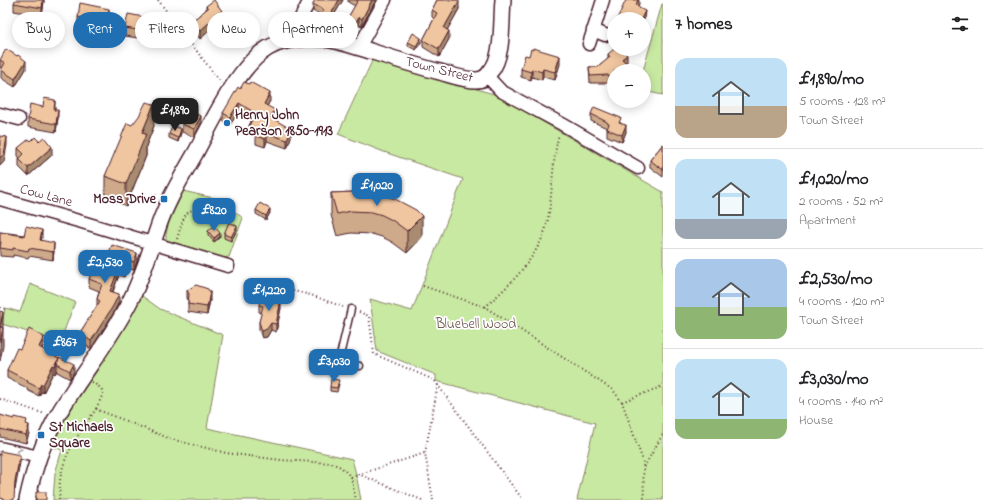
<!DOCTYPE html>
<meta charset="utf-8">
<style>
:root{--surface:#fff;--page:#f2f2f2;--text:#202124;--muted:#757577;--line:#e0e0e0;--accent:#1f6fb2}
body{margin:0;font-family:"Indie Flower",sans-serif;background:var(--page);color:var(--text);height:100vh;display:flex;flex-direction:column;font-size:15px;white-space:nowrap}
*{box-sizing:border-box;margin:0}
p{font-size:13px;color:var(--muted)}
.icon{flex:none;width:22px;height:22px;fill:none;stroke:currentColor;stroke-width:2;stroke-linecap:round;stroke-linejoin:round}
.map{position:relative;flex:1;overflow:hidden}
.details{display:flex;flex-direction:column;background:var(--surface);width:320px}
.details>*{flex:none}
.hud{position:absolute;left:12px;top:12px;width:380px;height:36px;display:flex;gap:8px}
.tools{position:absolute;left:607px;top:12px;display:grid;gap:8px}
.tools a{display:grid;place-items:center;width:44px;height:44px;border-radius:50%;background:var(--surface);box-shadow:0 2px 10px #0003;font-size:20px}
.price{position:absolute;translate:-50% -34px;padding:0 9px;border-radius:8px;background:var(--accent);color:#fff;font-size:13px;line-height:26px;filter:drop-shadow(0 1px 2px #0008)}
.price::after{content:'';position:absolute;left:50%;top:24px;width:12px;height:9px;margin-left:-6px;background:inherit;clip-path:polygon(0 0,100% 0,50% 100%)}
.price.active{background:#222;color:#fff}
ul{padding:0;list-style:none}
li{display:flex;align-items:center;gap:12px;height:100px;padding:0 12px}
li+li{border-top:1px solid var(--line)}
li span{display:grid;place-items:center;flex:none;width:112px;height:80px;border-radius:12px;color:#555}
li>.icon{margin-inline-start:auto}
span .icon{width:48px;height:48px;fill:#fffc;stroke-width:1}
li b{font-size:17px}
h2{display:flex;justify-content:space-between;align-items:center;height:48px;padding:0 12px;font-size:17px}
.tag{padding:0 14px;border-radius:18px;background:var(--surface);box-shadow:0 2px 10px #0003;font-size:14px;line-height:36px}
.tag.active{background:var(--accent);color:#fff}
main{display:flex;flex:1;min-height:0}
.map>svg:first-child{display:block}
.green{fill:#c8e9a2;stroke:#898466}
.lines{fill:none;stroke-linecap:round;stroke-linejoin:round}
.service-casing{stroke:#4a1f2b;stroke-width:9}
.minor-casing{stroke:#4a1f2b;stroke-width:15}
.tertiary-casing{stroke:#4a1f2b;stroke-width:18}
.path{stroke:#4a1f2b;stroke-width:2;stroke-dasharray:1 3;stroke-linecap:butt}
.service{stroke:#fff;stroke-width:6}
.minor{stroke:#fff;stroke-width:12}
.tertiary{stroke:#fff;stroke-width:15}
.wall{fill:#ceaa8a;stroke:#4a1f2b}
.shaded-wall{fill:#a88b70;stroke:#4a1f2b}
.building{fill:#f0c6a0;stroke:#4a1f2b}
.oneway{stroke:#ae9aa0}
.poi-dot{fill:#1f6fb2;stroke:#fff;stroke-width:1.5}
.labels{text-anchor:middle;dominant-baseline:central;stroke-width:3.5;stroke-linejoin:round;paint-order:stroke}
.street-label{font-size:14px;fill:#4a1f2b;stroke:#fff}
.poi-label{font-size:14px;font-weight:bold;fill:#4a1f2b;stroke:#fff;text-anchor:start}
.park-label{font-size:14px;fill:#6a5249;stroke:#fff}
</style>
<main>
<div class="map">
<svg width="663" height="500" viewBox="0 0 663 500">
<rect width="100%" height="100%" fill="#fff"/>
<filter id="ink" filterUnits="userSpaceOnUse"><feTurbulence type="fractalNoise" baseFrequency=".025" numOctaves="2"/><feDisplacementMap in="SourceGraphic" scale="8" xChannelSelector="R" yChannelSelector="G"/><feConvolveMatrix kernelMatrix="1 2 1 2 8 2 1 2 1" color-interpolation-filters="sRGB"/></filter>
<g filter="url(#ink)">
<path class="green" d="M662,4H663V95L644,91V71H643Z
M373,59L497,95L663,192V500H577L595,423L436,381V375L377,351L370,299L412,311L463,179L384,152L338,134Z
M183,191L218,199L243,218L229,257L221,258L169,242L166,240C164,227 178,204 183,191Z
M30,284L75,302L60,342L2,324L5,308L20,312Z
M142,296L160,309L223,335L207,428L352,459L356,474L361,500H53L55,473L62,450L51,446L62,422L90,377L111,347Z"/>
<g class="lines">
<g class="service-casing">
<path id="service" d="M317,360L360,366
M338,364L351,309"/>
</g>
<g class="minor-casing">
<path id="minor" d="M593,30L605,35
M293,39L298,23L310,0
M363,40L385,0
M589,44L603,0
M487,76L501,91L562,124L638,168
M0,114L19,119
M0,199L82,222L228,266
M0,448L39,457"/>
</g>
<g class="tertiary-casing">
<path id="tertiary" d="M27,500C33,472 42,444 56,418C78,379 108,344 129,303C143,277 150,250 160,222C169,197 183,175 196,152C212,122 239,65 268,48C285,38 305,37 325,39C341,41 357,47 373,52C395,59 417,66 440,72C451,75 464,80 476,80C482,80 487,77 490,72C504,57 501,20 503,0"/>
</g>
<path class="path" d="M158,0L221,83
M154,199L156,194
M177,239C184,217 185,201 211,215
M423,286L485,307L613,390L622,402L643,461L644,500
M289,290L311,295L343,307
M0,307L5,309
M485,307C511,284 541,255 548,219C553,190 552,161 559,134
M359,312L369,316L374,354L434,380L523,500
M335,380L337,371
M92,382C97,386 103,388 103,394L96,409
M0,399L45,414
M622,402L663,386
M644,467L663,434
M358,474L422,500
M351,477L425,453
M59,500C60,492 59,483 61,475C66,449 82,430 96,409L171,439L226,453L281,460L331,463L341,467L351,477L356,500
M433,500L425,453L438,385"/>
<use href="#service" class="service"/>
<use href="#minor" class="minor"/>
<use href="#tertiary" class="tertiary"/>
</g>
<path class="wall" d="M44,0L42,16L14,11V3Z
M343,0L331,20V23L327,30L319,26V19L321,15L313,11V4Z
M348,0H376L362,26L359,25L354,33L346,28V21L355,6L348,2Z
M437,0H457L459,9L447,30L449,39L439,57L423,47V40L434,19L432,17V10Z
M206,6L222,19L200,39L192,29V21L206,10Z
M78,17H109L106,31L78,25Z
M154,27L152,39L138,37V38L125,36V28Z
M408,42H421L416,50L408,46Z
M608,54L627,62L626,63L628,71H614V84L611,87L608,83H590L589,67H598L608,59Z
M17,56L26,69L15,87L1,78V70L2,69L0,68V60Z
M560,64L555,80L543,77L542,80L532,77L531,80L521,77V69Z
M240,89L270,101L267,106L275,118L274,119L291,137L287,148L267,141L265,147L256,144V137L249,134V126L252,119L239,111L230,125L223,121V113Z
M43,107L55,108V110L58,118L56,132L28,127V119Z
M591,114L621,123L626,132L622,142L607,136V128L591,121Z
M182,124H201L194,137L182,132Z
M132,125L154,126L146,146V156L126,206L105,197V176Z
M181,133L178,142L169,138V134Z
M31,141H39L52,155L28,176L19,167V159L20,158L18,156V148Z
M663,144V177L650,167V160Z
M354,192L422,237L407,253L392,242L382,237L372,234L351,233L337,236L331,215V193Z
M256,210L270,213L266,220L256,214Z
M237,230L231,241L224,238V234Z
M208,231L220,237L214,242L208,235Z
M0,232L42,237L41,241L54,251L53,260L29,256L28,258L13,255V257L0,256Z
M87,250L137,261L134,270L127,268L124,277L119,275L113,292L119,302L113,314L91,349L82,343V340L81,339V331L97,306V299L99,291L89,287V279L93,269L85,267V259Z
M187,290L210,300L207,315L188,312V300L187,298Z
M259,305L281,308L276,332L271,330L267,337L262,338L259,330V322L262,313L259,312Z
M44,344L42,349L74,372L70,379L57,372V370L55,374L53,373L43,393L41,392L39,396L27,390V388L7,378V370L20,349Z
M339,384L337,392L330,391V387Z
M0,415L27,425L29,433L26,443L0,437Z"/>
<path class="shaded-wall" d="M43,0H44V2L42,16V8Z
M339,0H343L331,20V23L327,30V24L330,16Z
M372,0H376L362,26V19Z
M637,0H639V4L636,12V5Z
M459,1V9L444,36V28Z
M109,9V17L106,31V23Z
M222,11V19L200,39V31Z
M645,11L644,20V19H641Z
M359,17V25L354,33V26Z
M154,19V27L152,39V31Z
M449,31V39L439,57V49Z
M421,38V42L416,50V46Z
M627,55V62L622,66V59Z
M560,56V64L555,80V72Z
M26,61V69L15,87V79Z
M628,65V71H621Z
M532,69V77L531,80V72Z
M543,69V77L542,80V72Z
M614,77V84L611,87V79Z
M270,93V101L264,112V104Z
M55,100V108L54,118V110Z
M239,103V111L230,125V117Z
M154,104V126L146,146V156L126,206V184L142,133Z
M58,110V118L56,132V124Z
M275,110V118L270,125V117Z
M201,116V124L194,137V129Z
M626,125V132L622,142V135Z
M181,129V133L178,142V138Z
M291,129V137L287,148V140Z
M267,133V141L265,147V139Z
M7,137V145L4,162L0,166V158Z
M52,147V155L28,176V168Z
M270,209V213L266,220V216Z
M422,216V237L407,253V231Z
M237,226V230L231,241V237Z
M42,230V237L40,248V240Z
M220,233V237L214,242V238Z
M54,243V251L53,260V252Z
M137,253V261L134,270V262Z
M127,260V268L124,277V269Z
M119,268V275L110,298V291Z
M210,292V300L207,315V307Z
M119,294V302L113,314L91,349V341Z
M281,300V308L276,332V324Z
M3,312V346L0,361V327Z
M271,323V330L267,337L262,338V331Z
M44,337V344L39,355V347Z
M59,358L57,364V370L55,374V366Z
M74,364V372L70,379V371Z
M53,365V373L43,393V385Z
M41,384V392L39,396V388Z
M29,425V433L26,443V435Z
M20,455V463L15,490V481Z"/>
<path class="building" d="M15,0H43L42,8L14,3Z
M214,0L222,11L200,31L192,21L208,8L206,6Z
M315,0H339L330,16L331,17L327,24L319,19L324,10L313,4Z
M357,0H372L362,19L359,17L354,26L346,21L358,0Z
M437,0H457L459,1L444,28L449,31L439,49L423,40L437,13L432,10Z
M626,0H638L636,5L639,6V8L645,11L641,19H617Z
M80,3L109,9L106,23L78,17Z
M128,14L154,19L152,31L138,29V30L125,28Z
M413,33L421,38L416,46L408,42Z
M533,48L560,56L555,72L543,69L542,72L532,69L531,72L521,69L525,55L529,56L531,49L533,50Z
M6,49L17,56L18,55L26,61L15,79L1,70L5,63L0,60Z
M614,49H622L627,55L622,59L628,65L621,71H614V77L611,79L608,75L590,76L589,67H598L610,57L608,54Z
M244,82L249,84L250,82L270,93L264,104L275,110L270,117L291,129L287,140L267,133L265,139L256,136L258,130L249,126L255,113L239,103L230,117L223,113L238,87L240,89Z
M44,98L55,100L54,110H58L56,124L28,119L30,104L43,107Z
M146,102L154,104L142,133L146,134L126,184L105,176L127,123L132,125L139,116Z
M594,107L621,118L619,123L626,125L622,135L607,129L609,124L607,123V122L591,114Z
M188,111L201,116L194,129L182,124Z
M173,125L181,129L178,138L169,134Z
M0,136L7,137L4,154L0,158Z
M35,137L39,141L44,137L52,147L28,168L19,159L24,154L18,148L29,139L31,141Z
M663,144V170L650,160Z
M354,192L377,193L395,199L416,210L422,216L407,231L392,220L382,215L372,212L351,211L337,214L331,193Z
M260,203L270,209L266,216L256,210Z
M229,222L237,226L231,237L224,234Z
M26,226L42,230L40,240L54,243L53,252L29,248L28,251L13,248V250L0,248L1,242H0V232L24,236Z
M214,226L220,233L214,238L208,231Z
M112,245L137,253L134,262L127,260L124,269L119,268L110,291L119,294L113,306L91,341L82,335L84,333L81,331L100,301L97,299L102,284L89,279L96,262L85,259L87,250L108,255Z
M196,285L208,289L210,292L207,307L188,304L189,294L187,290Z
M261,295L281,300L276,324L271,323L267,329L262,331L259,322L263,306L259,305Z
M0,311L3,312L0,327L3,328L0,342Z
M29,329L44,337L39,347L59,358L55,366L53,365L43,385L41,384L39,388L27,382L28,381L7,370L17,348L20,349Z
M59,357L74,364L70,371L57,364Z
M331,379L339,380L337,388L330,387Z
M0,415L14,419L15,417L27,420L26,424L29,425L26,435L0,429Z
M0,451L20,455L15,481L14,500H3L4,499L0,498Z
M36,492H46V500H36Z"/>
<defs><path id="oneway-chevron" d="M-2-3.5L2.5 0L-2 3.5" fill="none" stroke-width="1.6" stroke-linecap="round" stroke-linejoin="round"/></defs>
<use class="oneway" href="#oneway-chevron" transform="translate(19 452) rotate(-167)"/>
</g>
<g class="poi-dot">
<circle cx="227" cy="123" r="4"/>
<rect x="160" y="195" width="8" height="8" rx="2"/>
<rect x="37" y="431" width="8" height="8" rx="2"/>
</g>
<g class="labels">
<g class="street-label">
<text transform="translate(439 70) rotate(14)">Town Street</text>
<text transform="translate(46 196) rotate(15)">Cow Lane</text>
</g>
<g class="poi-label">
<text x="235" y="115">Henry John<tspan x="235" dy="16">Pearson 1850-1913</tspan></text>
<text x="156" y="199" text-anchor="end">Moss Drive</text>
<text x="49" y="427">St Michaels<tspan x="49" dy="16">Square</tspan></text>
</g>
<g class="park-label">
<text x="476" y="324">Bluebell Wood</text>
</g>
</g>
</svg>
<div class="tools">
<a>+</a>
<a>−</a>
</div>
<b class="price active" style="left:175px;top:132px">£1,890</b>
<b class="price" style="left:377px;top:207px">£1,020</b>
<b class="price" style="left:214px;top:232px">£820</b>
<b class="price" style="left:105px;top:284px">£2,530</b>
<b class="price" style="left:269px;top:312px">£1,220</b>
<b class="price" style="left:65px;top:364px">£867</b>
<b class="price" style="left:334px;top:383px">£3,030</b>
<div class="hud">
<a class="tag">Buy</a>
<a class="tag active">Rent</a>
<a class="tag">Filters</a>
<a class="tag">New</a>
<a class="tag">Apartment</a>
</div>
</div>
<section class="details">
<h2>7 homes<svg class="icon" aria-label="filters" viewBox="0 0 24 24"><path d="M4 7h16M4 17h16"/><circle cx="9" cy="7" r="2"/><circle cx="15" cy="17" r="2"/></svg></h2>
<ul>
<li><span style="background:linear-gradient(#bfe0f5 60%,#b9a48a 0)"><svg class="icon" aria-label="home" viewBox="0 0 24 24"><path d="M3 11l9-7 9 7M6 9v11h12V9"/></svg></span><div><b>£1,890/mo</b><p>5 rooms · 128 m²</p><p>Town Street</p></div></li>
<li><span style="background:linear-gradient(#bfe0f5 75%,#9aa5b1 0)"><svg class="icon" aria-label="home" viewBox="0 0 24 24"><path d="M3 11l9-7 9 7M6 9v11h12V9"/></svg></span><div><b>£1,020/mo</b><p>2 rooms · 52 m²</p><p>Apartment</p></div></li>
<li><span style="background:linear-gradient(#a9c7e8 60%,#8fb573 0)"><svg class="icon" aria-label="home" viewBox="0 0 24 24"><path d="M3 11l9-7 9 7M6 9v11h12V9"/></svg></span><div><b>£2,530/mo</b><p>4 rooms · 120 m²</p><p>Town Street</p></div></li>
<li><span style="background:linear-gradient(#bfe0f5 75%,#8fb573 0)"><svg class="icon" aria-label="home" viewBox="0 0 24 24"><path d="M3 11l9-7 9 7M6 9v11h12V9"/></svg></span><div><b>£3,030/mo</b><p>4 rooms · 140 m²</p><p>House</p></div></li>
</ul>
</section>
</main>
